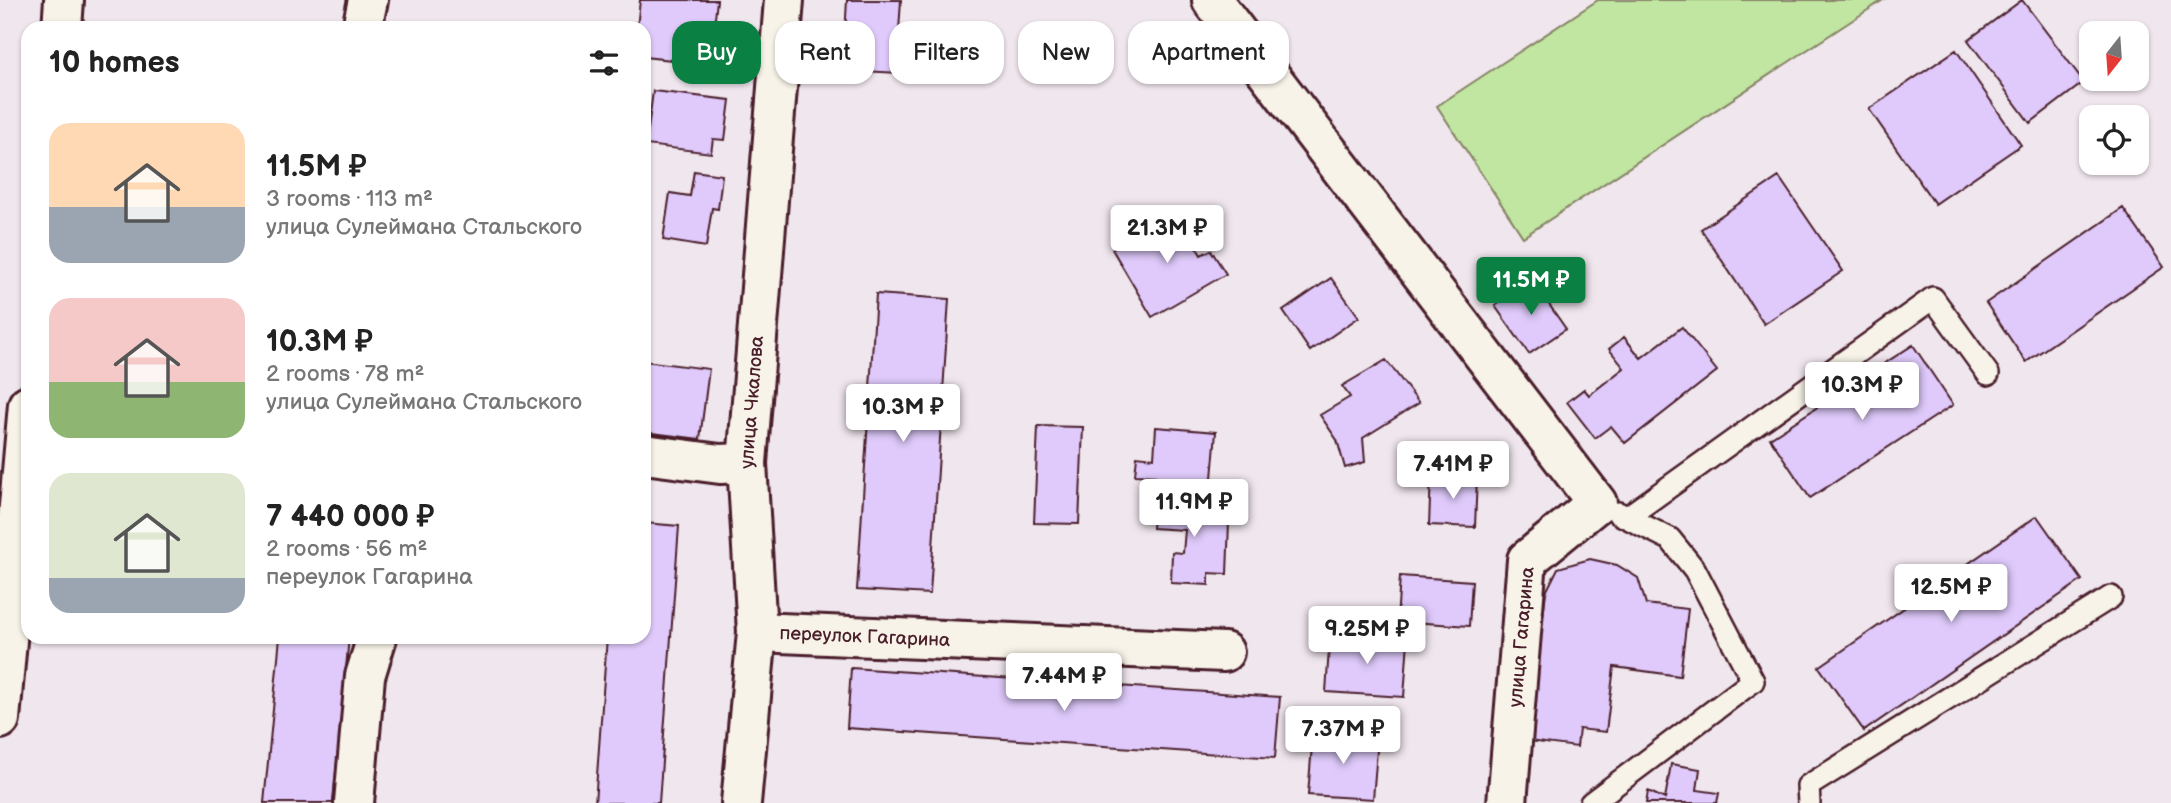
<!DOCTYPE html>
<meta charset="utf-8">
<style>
:root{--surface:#fff;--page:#f6f6f6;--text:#222;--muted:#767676;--accent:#0b8043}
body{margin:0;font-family:"Balsamiq Sans",sans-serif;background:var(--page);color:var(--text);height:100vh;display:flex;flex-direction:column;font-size:26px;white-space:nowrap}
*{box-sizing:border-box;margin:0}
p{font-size:23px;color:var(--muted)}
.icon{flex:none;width:38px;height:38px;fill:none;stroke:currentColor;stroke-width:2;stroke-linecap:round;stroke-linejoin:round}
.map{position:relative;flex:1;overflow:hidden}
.panel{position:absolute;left:21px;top:21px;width:630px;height:623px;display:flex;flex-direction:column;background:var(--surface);border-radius:21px;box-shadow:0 2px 5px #0004}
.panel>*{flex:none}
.banner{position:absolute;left:672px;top:21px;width:665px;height:63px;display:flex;gap:14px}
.needle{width:46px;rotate:197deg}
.tools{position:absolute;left:2079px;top:21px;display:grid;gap:14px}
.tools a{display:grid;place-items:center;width:70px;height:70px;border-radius:14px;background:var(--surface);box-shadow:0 2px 5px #0004;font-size:35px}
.price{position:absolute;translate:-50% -60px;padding:0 16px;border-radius:7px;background:#fff;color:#222;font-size:23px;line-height:46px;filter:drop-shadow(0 2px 4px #0008)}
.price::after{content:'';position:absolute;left:50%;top:42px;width:21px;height:16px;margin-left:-10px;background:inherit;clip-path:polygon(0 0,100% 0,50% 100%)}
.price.active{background:var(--accent);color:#fff}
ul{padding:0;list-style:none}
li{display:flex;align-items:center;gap:21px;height:175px;padding:0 28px}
li span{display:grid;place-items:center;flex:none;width:196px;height:140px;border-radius:21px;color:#555}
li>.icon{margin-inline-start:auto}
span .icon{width:84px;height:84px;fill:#fffc;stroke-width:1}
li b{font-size:30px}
h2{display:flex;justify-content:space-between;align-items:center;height:84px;padding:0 28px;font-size:30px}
.tag{padding:0 24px;border-radius:21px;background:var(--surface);box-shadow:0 2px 5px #0004;font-size:24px;line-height:63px}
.tag.active{background:var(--accent);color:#fff}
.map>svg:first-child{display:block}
.green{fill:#c1e6a1;stroke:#868266;stroke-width:2}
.building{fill:#dfcafb;stroke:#4a1f2b;stroke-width:2}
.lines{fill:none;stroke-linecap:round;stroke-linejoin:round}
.service-casing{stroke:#4a1f2b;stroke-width:26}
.minor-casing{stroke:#4a1f2b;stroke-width:44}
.tertiary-casing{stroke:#4a1f2b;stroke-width:44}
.service{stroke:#f7f3e8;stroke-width:21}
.minor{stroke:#f7f3e8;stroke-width:38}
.tertiary{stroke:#f7f3e8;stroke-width:38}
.labels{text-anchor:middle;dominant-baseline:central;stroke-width:5;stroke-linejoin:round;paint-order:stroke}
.street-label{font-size:19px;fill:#4a1f2b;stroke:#f7f3e8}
</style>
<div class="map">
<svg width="2171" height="803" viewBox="0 0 2171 803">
<rect width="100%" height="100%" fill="#f0e7ee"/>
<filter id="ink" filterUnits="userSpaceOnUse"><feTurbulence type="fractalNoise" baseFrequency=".0143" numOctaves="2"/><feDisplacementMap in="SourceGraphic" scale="14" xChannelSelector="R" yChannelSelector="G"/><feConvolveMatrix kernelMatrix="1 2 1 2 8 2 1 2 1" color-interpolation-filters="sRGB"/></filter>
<g filter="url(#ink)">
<path class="green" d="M1598,0H1883L1523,237L1437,106Z"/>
<path class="building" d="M640,0H717L710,64L644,57V28H637Z
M847,0H901L899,31L921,45L919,74L843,70Z
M2022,0L2084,82L2030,123L1968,40Z
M1956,50L2021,145L1935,204L1869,109Z
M653,91L730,100L725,140L713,139L711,153L646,145Z
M694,171L722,175L718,209L712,208L706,247L663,240L670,193L690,196Z
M1779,177L1843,271L1764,324L1701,229Z
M2123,208L2164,267L2026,362L1986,303Z
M1176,212L1201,255L1211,250L1226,274L1152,317L1112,249Z
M1331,278L1359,317L1310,351L1283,311Z
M1532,280L1566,329L1529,354L1495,306Z
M876,294L949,299L930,594L857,590Z
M1682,327L1717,371L1625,443L1611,426L1595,438L1567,402L1584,389L1589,395L1624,368L1609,349L1624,337L1641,358Z
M1913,345L1953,405L1810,498L1770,438Z
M1386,360L1419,403L1363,438L1365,462L1345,468L1337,440L1320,415L1350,397L1342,386Z
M644,361L709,369L700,439L644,432Z
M1038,426L1083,427L1079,524L1034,523Z
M1156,427L1216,432L1210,501L1155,496L1156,476L1135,475L1137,456L1154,458Z
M1431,474L1477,476L1475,527L1429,525Z
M1155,496L1210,501L1208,521L1229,522L1227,574L1209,573V585L1171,583L1172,552L1183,553L1185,530L1152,528Z
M2037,516L2082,580L1864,731L1819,667Z
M644,523L679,526L659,803H595L607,637H644Z
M1590,559L1617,565L1638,578L1646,604L1688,609L1680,676L1614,667L1606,732L1579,729L1577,747L1528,741L1546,592L1558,568Z
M1400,576L1472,581L1469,626L1397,621Z
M1330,634L1408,640L1404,697L1326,692Z
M280,637H349L333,803H264Z
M851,668L1280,697L1275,758L847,728Z
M1313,733L1378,738L1373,799L1308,795Z
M1671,764L1700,769L1697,790L1719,793L1717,803H1646L1648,791L1665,799Z"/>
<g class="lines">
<g class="service-casing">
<path id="service" d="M1627,517L1933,298L1988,374
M1591,803L1753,681L1695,570L1670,539L1618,513
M1809,803L1808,786L2111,597"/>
</g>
<g class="minor-casing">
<g id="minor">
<path d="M1212,0L1597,503L1527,560L1507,803"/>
<path d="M362,28L368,0"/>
<path d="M644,454L720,464L747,463"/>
<path id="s1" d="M757,632L1224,652"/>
<path d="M354,803L365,676L377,637"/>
</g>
</g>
<g class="tertiary-casing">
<g id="tertiary">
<path d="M62,28L64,0"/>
<path d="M0,719L28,405"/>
<path id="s2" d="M741,803L757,632L747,463L784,0"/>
</g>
</g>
<use href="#service" class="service"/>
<use href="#minor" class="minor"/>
<use href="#tertiary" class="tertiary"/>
</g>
</g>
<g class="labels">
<g class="street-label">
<text stroke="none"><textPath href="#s2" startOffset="402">улица Чкалова</textPath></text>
<text stroke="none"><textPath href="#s1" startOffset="108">переулок Гагарина</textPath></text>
<text transform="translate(1522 637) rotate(-85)">улица Гагарина</text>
</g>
</g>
</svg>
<div class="tools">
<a><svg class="needle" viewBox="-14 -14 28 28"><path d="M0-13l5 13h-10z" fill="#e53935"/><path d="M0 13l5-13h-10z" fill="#767676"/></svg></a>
<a><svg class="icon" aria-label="locate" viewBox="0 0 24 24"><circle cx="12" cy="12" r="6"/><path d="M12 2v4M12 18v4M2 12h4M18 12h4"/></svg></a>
</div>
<b class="price" style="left:1167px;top:265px">21.3M ₽</b>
<b class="price active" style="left:1531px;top:317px">11.5M ₽</b>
<b class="price" style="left:1862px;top:422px">10.3M ₽</b>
<b class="price" style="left:903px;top:444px">10.3M ₽</b>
<b class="price" style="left:1453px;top:501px">7.41M ₽</b>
<b class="price" style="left:1194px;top:539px">11.9M ₽</b>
<b class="price" style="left:1951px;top:624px">12.5M ₽</b>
<b class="price" style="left:1367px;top:666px">9.25M ₽</b>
<b class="price" style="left:1064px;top:713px">7.44M ₽</b>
<b class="price" style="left:1343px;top:766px">7.37M ₽</b>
<div class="banner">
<a class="tag active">Buy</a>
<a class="tag">Rent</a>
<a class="tag">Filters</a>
<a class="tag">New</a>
<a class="tag">Apartment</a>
</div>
<section class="panel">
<h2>10 homes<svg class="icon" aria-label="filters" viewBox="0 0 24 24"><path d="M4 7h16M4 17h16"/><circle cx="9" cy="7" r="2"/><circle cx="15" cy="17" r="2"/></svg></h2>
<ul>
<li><span style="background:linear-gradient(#ffd9b3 60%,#9aa5b1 0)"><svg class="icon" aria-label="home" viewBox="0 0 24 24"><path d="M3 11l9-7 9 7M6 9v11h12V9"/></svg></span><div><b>11.5M ₽</b><p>3 rooms · 113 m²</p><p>улица Сулеймана Стальского</p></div></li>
<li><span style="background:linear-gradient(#f6c9c9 60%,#8fb573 0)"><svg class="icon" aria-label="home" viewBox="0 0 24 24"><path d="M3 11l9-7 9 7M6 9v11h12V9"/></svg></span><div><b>10.3M ₽</b><p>2 rooms · 78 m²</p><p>улица Сулеймана Стальского</p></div></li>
<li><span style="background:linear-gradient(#dfe7d0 75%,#9aa5b1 0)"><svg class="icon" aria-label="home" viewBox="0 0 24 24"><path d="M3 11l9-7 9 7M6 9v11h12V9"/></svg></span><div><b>7 440 000 ₽</b><p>2 rooms · 56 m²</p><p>переулок Гагарина</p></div></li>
</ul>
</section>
</div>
